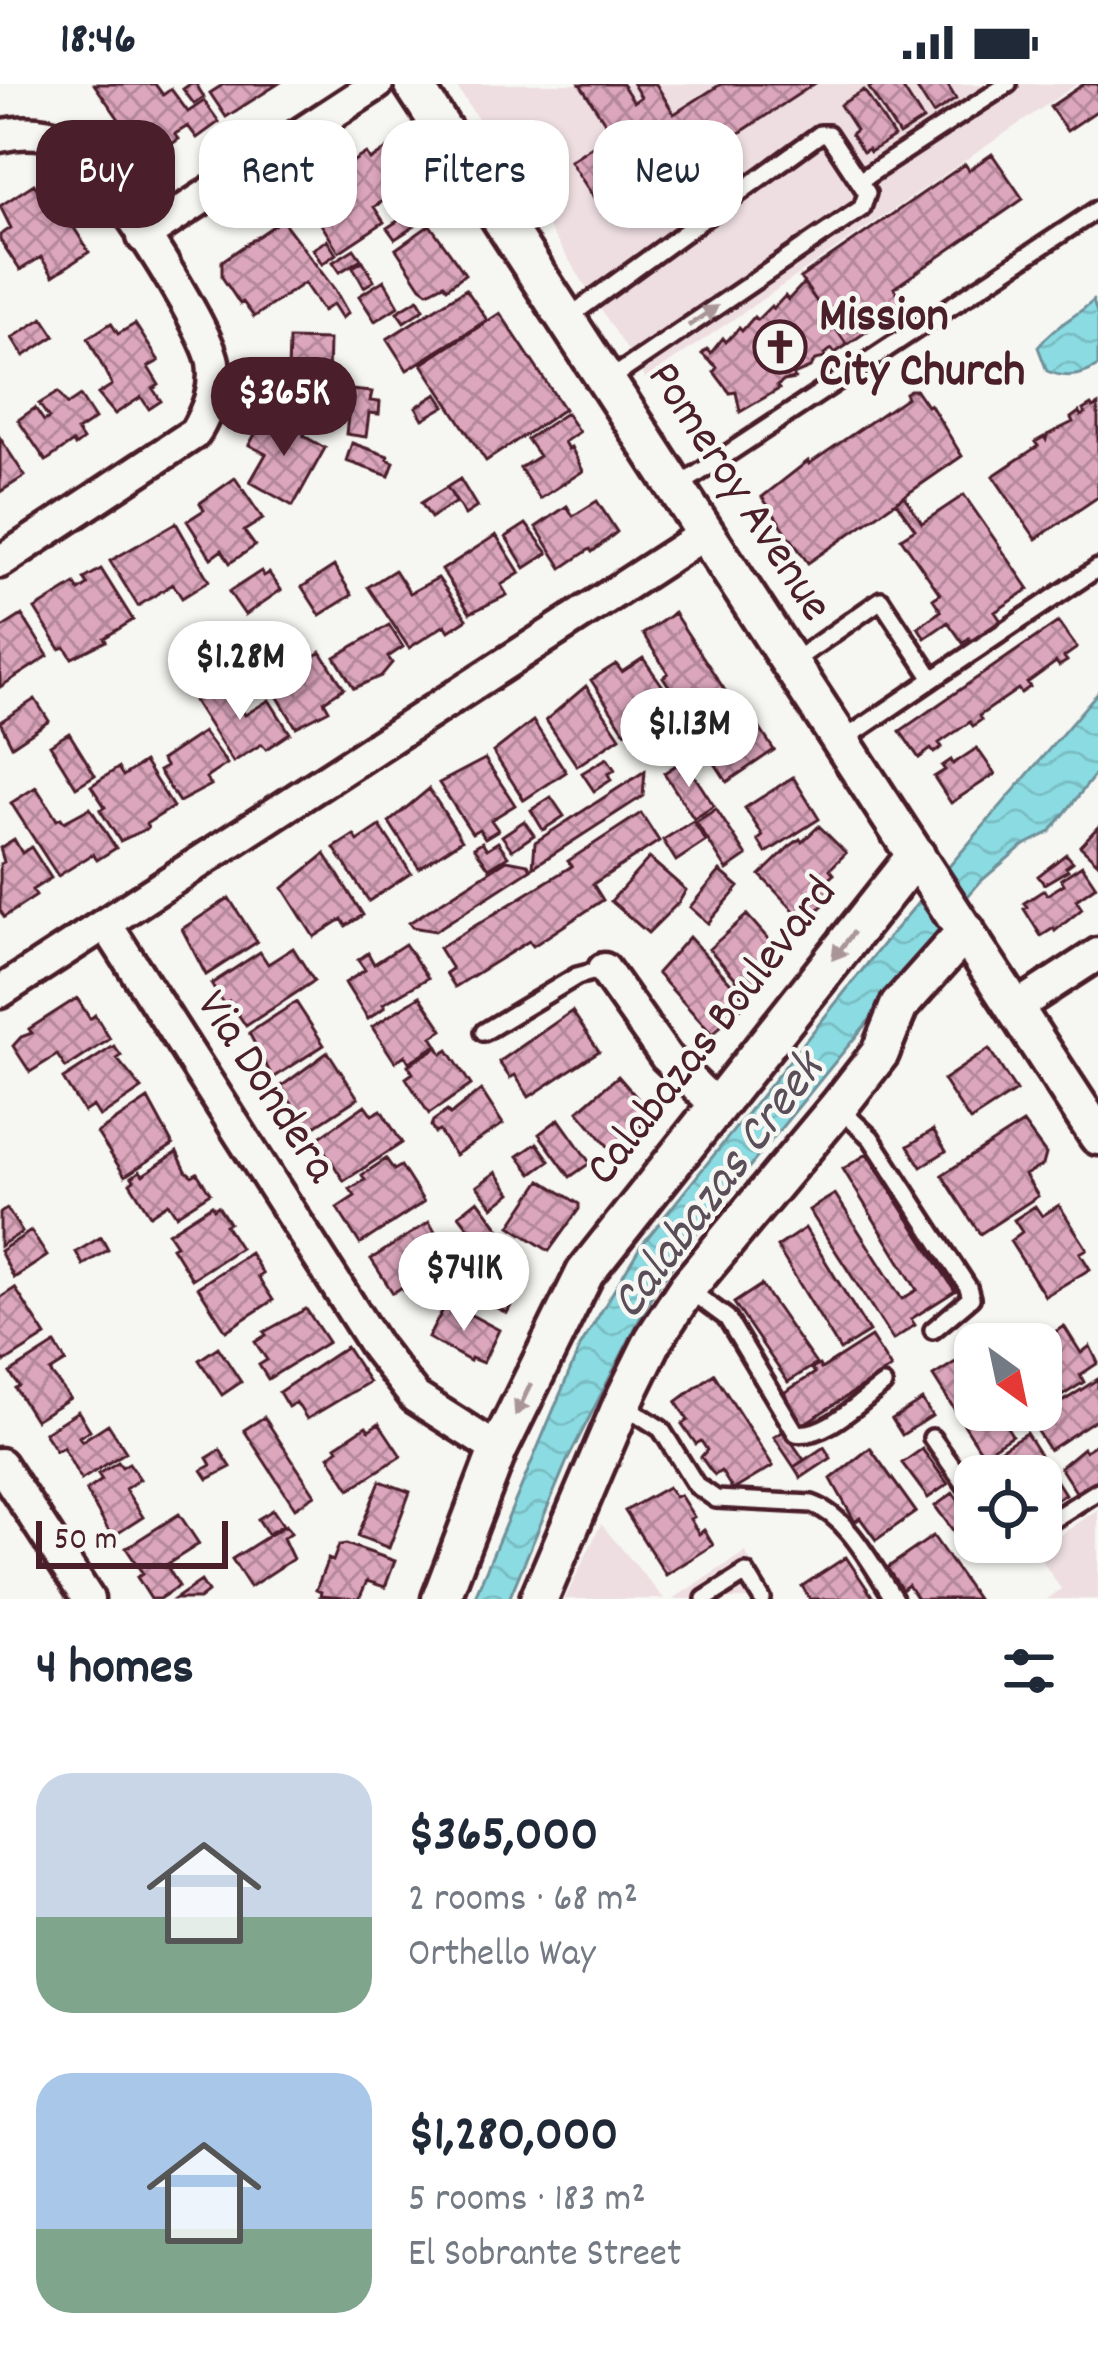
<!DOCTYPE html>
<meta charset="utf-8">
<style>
:root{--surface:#fff;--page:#f6f6f7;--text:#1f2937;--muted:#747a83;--accent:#4a1f2b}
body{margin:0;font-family:Dekko,sans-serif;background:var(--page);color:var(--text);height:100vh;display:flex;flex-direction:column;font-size:45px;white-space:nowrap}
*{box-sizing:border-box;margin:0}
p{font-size:39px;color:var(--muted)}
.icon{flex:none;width:66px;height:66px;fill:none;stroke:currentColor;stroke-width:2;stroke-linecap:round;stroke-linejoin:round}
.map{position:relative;height:1515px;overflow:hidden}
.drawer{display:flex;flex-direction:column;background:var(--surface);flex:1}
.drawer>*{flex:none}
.guide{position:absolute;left:36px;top:36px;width:1026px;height:108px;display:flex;gap:24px}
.needle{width:78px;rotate:147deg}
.controls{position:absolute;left:954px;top:1239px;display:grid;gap:24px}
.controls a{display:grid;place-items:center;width:108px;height:108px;border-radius:24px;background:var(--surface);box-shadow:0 3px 9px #0004;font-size:60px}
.scale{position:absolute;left:36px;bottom:30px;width:192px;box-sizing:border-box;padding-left:12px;border:6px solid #4a1f2b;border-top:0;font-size:33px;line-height:42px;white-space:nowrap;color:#4a1f2b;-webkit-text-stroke:9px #f6f6f2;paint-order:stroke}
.price{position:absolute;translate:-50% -102px;padding:0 27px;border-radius:42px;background:#fff;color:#222;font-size:39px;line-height:78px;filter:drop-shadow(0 3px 6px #0008)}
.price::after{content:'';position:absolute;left:50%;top:72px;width:36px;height:27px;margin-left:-18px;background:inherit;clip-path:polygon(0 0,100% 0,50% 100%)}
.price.selected{background:var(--accent);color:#fff}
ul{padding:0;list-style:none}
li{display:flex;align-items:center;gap:36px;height:300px;padding:0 36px}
li span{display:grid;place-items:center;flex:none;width:336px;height:240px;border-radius:36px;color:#555}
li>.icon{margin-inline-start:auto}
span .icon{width:144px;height:144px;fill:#fffc;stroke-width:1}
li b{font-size:51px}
h2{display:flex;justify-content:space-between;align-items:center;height:144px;padding:0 36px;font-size:51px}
.tag{padding:0 42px;border-radius:36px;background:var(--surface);box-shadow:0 3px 9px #0004;font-size:42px;line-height:108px}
.tag.selected{background:var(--accent);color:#fff}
.status{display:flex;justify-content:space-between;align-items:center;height:84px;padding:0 60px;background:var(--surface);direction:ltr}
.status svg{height:33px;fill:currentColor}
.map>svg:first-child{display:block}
.built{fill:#eedee2}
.water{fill:url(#water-waves);stroke:#709099;stroke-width:3}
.building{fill:url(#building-cross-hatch);stroke:#4a1f2b;stroke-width:3}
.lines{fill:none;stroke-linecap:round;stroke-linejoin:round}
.service-casing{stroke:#4a1f2b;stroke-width:24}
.minor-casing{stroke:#4a1f2b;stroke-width:39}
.tertiary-casing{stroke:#4a1f2b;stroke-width:45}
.service{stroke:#f6f6f2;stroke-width:15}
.minor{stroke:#f6f6f2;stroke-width:30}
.tertiary{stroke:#f6f6f2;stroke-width:36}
.oneway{fill:#a99598}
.labels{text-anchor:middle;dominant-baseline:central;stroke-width:9;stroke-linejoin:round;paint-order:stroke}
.poi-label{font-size:48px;font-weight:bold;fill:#4a1f2b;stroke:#f6f6f2;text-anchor:start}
.street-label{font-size:48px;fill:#4a1f2b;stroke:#f6f6f2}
.water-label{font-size:51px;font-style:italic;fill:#5a4e59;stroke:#f6f6f2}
</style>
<div class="status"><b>18:46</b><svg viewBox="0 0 49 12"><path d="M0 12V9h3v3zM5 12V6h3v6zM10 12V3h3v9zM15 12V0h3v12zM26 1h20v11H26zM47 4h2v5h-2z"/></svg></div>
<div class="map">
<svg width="1098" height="1515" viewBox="0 0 1098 1515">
<defs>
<pattern id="water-waves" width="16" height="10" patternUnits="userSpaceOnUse" patternTransform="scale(3)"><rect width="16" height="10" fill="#8adce2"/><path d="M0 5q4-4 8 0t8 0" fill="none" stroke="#79bcc2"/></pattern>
<pattern id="building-cross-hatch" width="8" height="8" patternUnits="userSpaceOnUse" patternTransform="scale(3)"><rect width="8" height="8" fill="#dca6bd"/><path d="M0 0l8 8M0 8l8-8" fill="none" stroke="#b4879a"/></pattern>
</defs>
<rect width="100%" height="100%" fill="#f6f6f2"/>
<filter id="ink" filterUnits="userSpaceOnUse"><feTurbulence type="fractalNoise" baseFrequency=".00833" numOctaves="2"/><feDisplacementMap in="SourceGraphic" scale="24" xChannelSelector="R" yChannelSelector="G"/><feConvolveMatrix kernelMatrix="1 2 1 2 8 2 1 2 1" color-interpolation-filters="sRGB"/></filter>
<g filter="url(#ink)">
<path class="built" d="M455,0H1077L646,295Z
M1098,1425V1515H1047L1061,1505L1036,1468Z
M601,1440L664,1515H565Z
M745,1468L775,1515H673Z"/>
<path class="water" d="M1093,217L1098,232V282C1081,293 1065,295 1047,287L1038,263C1053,243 1074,234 1093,217Z
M1098,608V687L1050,748L1021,763L981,797L933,852L915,880L702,1141L654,1207L567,1377L509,1515H474L580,1263L640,1163L888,854Z"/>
<path class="building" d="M94,0H155L163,11L171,5L188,28L204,17L219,38L197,54L188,42L175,50L179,55L156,71L149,61L141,66Z
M190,0H196L204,13L194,20L183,5Z
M224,0H278L226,33L210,9Z
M580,0H622L634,18L641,13L633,0H656L674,30L721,0H814L703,73L721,100L686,124L675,109L695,96L678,69L673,72L686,93L670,104L667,98L635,119L625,103L598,120L570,77L612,49Z
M874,0H900L923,36L899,51L869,4Z
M914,0H947L956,15L933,30Z
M1084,0H1098V26L1067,47L1050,23Z
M864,6L894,53L870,68L868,65L863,68L851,50L856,46L840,21Z
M388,64L420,114L399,128L389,113L374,123L384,138L339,168L319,137L347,118L330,92L366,69L370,76Z
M992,70L1023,115L894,204L905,221L847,261L800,194L965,80L969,86Z
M34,100L40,109L49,103L89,168L53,192L41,173L20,186L0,156V151L11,144L0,122Z
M407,131L415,142L395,155L387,144Z
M282,136L335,206L348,229L342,234L333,220L323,227L304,199L254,233L243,218L240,220L222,193V177Z
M430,141L465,190L447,204L444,200L428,208L421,203L396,165Z
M327,156L336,170L322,180L313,165Z
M354,165L361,175L340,188L333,178Z
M363,177L374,197L364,203L353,183Z
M384,196L399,222L375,237L359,212Z
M804,199L847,261L835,269L832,265L824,270L825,274L815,276L810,284L793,291L795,295L784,297L777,302L779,305L740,328L736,308L730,309L714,288L717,283L702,270L707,265L711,269L723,254L726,258L739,244L742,247L754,233L757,236L771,222L773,225L785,212L788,216Z
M466,205L487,236L407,286L387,255Z
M418,215L424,225L404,238L397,228Z
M500,229L564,325L486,377L422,280Z
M43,234L55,252L24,272L12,254Z
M111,239L118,250L135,240L159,277L148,283L159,301L153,305L161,317L149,325L141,313L115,330L98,310L112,301L88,254Z
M289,255L329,256L327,333L278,332L279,291H288Z
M351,306L372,308L370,317L380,318L379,330L369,329L366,353L346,350Z
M910,306H916L927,322L930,320L962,372L808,479L762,413L808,377L809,380L907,313L905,309Z
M58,308L67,321L80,312L95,335L77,347L83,356L75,362L73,358L46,377L18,336L35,324L44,337L49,334L39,320Z
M437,310L445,322L423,335L416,323Z
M1091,321L1093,324L1098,321V413L1036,455L993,392L1038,362L1035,358L1044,353L1046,356L1047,351L1073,338L1071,334L1079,328L1081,332L1085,329L1083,326Z
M566,329L579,348L564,358L568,365L571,363L583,387L540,415L520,384L539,372L527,355Z
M264,334L306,345L304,352L325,364L293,422L250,398L266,370L249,361Z
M0,354L25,392L0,408Z
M352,359L388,372L387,375L394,378L389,392L346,377Z
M235,394L263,435L244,447L255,462L230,479L222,466L211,474L187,437L204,426L200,419Z
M460,395L477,423L465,431L447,403Z
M447,403L456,418L431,434L421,419Z
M964,411L1029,505L995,528L1006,544L976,564L969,554L963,559L948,538L925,554L918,543L941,527L933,515L940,510L901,454L915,445L896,418L904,412L922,439Z
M597,417L617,448L592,468L590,465L562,484L536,443L567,422L573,432Z
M176,439L209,497L182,514L173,500L138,522L110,477Z
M526,440L548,469L525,484L506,453Z
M496,451L520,489L501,501L507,511L470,529L442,486Z
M334,482L352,511L320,531L302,503Z
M101,485L133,536L104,554L106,557L72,574L65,563L60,565L35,525L75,500L79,507L88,501L84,495Z
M395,486L410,509L438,494L467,535L449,547L445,541L409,564L368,503Z
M261,487L264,492L269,489L281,506L245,531L229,508Z
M674,529L726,608L694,629L680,608L675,611L663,593L668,589L643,550Z
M22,531L48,572L0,603V545Z
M1058,538L1077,564L1064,573L1067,577L1059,582L1056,578L1027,599L1030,603L1021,609L1018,605L979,632L981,636L973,642L970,638L939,659L942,663L934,669L931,665L919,674L900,647Z
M389,541L403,563L388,573L392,579L381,592L354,604L335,573Z
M321,568L344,604L324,617L329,626L296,643L276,610L305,592L299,582Z
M643,574L676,621L643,643L640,638L625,648L591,596L616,580L622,588Z
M223,598L245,631L269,616L290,649L266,665L262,660L233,678L194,617Z
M586,602L620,653L577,682L546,636Z
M35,615L49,637L12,662L0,638Z
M747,625L774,666L727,698L709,670L703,674L695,661Z
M533,637L566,688L524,716L493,668Z
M203,648L227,680L206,694L211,701L179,718L159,687L166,683L161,676Z
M69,649L95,691L76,703L50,661Z
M977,664L995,690L951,719L934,693L945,686L942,682L951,676L953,680Z
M607,674L615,686L608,690L611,696L594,707L582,689Z
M485,675L515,721L491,736L498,746L485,754L479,745L472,749L439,699Z
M684,676L714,722L694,735L664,689Z
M144,678L173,723L146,740L148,744L120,757L100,726L105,723L91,702L118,684L123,692Z
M645,687L643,712L533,783L535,758Z
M793,693L819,735L766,769L758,756L763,752L745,724Z
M36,703L57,736L61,734L64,738L90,724L116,764L97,776L93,770L58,792L11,719Z
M429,705L462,756L419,784L389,738Z
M551,713L564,732L543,746L531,726Z
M716,725L747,772L727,786L696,738Z
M641,729L659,757L593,800L603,816L533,862L529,857L455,903L446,889L452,885L439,864L572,782L568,777Z
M524,737L534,751L512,766L502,752Z
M693,737L706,757L676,777L663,756Z
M380,742L411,789L369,817L334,764L354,751L358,757Z
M819,742L846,769L830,785L834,790L824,799L835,810L805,838L760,791L789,763L800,755L802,758Z
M1098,743V779L1080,762Z
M14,755L22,769L31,763L51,794L32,806L36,812L4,833L0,826V780L4,778L0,764Z
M482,758L487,765L498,758L508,772L489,784L474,763Z
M325,770L363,831L346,842L342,835L314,853L283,804Z
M1066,770L1073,778L1066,783L1068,786L1044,800L1038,792Z
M649,774L686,806L679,818L648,849L611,817Z
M507,776L528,780L531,785L435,847L412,843L409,839Z
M1082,781L1096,802L1076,816L1082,825L1055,847L1054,844L1041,852L1024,825L1027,823L1024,819L1044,806L1047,811L1064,800L1061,795Z
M720,787L739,803L708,839L690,823Z
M229,814L257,858L206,891L182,845Z
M747,831L784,873L747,907L709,865Z
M689,853L748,918L712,950L657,889Z
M405,860L428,894L383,920L385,923L368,935L345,899L365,886L358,876L368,869L374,880Z
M293,864L314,897L246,942L229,917L224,921L211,900L260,868L268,880Z
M420,912L443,946L432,953L437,961L409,978L405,971L395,978L372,943Z
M77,914L90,935L95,931L110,955L66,984L57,971L30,988L13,962L21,953L32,949L29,945Z
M296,918L324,961L273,994L249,949Z
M572,927L599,967L529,1013L515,991L510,994L499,978Z
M114,962L121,972L117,975L142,1005L100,1033L93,1022L84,1028L63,995Z
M438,963L442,970L448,966L471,1001L429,1030L406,994L413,989L408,981Z
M989,965L1016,1007L970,1037L943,996Z
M328,968L358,1014L312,1044L279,1004Z
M618,992L653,1032L612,1067L578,1027Z
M481,1006L503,1040L455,1071L439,1047L435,1049L431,1042L433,1037L447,1027L450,1031Z
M148,1015L173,1061L125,1092L97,1049Z
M365,1021L372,1031L381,1026L402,1059L344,1097L317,1055Z
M559,1035L590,1079L570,1093L539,1050Z
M1023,1039L1046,1070L1043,1081L1025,1091L1038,1112L980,1150L942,1091Z
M933,1046L946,1067L921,1083L908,1062Z
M537,1059L550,1077L532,1090L518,1072Z
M177,1068L186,1087L192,1092L197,1089L210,1109L176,1131L168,1119L150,1131L130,1099L134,1096L132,1093L140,1087L143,1091Z
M867,1070L955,1207L911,1235L915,1241L893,1256L809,1126L835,1110L902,1215L917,1206L843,1085Z
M386,1075L394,1086L401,1082L424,1118L360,1160L337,1124L355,1112L350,1105L365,1096L362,1091Z
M496,1088L511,1109L493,1123L477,1102Z
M541,1096L579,1120V1125L549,1167L510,1142Z
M478,1116L504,1151L485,1165L459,1131Z
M212,1121L214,1125L218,1122L229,1139L225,1141L240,1164L192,1195L172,1163L176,1161L168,1149Z
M1059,1121L1087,1165L1080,1169L1090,1185L1045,1212L1010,1157L1022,1148L1014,1136L1035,1122L1042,1132Z
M7,1125L22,1148L0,1162V1129Z
M429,1138L438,1153L431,1158L443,1177L404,1206L402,1203L393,1209L371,1175Z
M805,1144L869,1248L840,1266L777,1163Z
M31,1147L47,1172L14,1194L0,1167Z
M101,1153L108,1166L83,1181L76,1168Z
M250,1169L263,1190L258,1193L273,1216L226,1247L198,1203Z
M502,1179L526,1192L507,1229L483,1217Z
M761,1201L816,1280L788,1298L734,1219Z
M15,1204L46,1252L5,1278L0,1270V1214Z
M447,1218L499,1246L483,1279L471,1274L470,1277L428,1254Z
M306,1225L328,1258L268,1295L259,1281L267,1276L255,1258L266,1251L264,1248Z
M1064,1242L1081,1269L1090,1262L1098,1279L1080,1291L1084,1298L1060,1313L1044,1292L1055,1285L1038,1259Z
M871,1253L891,1284L799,1343L779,1312L815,1289L812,1285L819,1281L821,1285Z
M55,1260L66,1278L50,1288L70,1314L35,1336L15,1304L19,1302L10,1289Z
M218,1263L241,1298L222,1311L199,1276Z
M346,1263L369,1298L307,1335L296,1318L288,1323L279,1308Z
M962,1274L975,1294V1326H1003L1000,1332L1012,1351L983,1370L933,1292Z
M714,1290L773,1382L733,1406L721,1387L715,1391L711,1387L701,1373L707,1366L701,1357L696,1360L682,1340L688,1336L676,1318Z
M1098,1295V1334L1049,1366L1031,1338Z
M922,1316L932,1332L902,1351L892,1335Z
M78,1327L90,1346L79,1353L82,1357L108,1340L126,1368L81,1396L63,1363L56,1367L44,1349Z
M264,1333L315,1411L295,1424L244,1346Z
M379,1339L401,1372L350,1405L329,1372L338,1365L336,1362L366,1342L369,1346Z
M784,1347L804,1376L794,1383L774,1353Z
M1026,1349L1065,1410L1041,1426V1392H1011L996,1368Z
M1098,1359V1398L1078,1411L1060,1383L1083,1364L1085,1367Z
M824,1363L831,1374L801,1394L794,1383Z
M870,1364L916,1428L876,1456L860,1434L855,1438L831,1395Z
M922,1365L948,1400L928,1414L902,1379Z
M220,1366L231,1383L208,1395L202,1386L211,1381L207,1374Z
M118,1378L122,1383L129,1379L140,1395L125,1405L143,1433L112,1453L86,1407L102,1396L98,1390Z
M380,1397L410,1408L389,1464L358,1452Z
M668,1403L675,1413L680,1411L694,1433L690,1435L699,1450L704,1446L713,1461L666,1491L625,1427Z
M953,1409L975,1439V1445L960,1456L935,1422Z
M273,1426L283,1441L268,1450L258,1435Z
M179,1430L199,1460L166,1481L179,1502L159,1515H151L137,1493L143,1490L126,1464Z
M286,1441L291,1449L283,1454L293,1475L250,1503L232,1475Z
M933,1452L977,1515H917L908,1501L902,1506L887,1484Z
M346,1460L395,1477L385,1503L367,1497L359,1515L320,1512L321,1508L316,1506L328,1475L333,1477L339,1461Z
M846,1473L874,1515H810L802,1502Z
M201,1497L208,1508L199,1515H175Z"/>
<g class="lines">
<g class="service-casing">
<path id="service" d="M859,97L1008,0
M566,235L820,50H828L867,109L862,124L609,296
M676,404L1098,125
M791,579L881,516L933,595L1098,484
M842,657L933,595
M484,948L577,892L604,885
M840,1025L871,1054L968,1203L971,1214L933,1246
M689,1206L727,1234L796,1349C825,1354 859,1318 883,1301
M624,1321L661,1345L696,1401L716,1415L812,1420C849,1433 873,1484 894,1515
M932,1354L975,1414
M1041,1443L1098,1407
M705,1515L746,1489L762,1515"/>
</g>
<g class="minor-casing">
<path id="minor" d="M0,52C22,46 52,47 72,60C104,80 206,241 213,278C217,305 208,326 195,349L0,478
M143,153L377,0
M106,840L376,1263L415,1313L498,1366
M604,885L666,973L717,1022
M0,908L706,449
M1015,924L1098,870
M0,1380L88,1515"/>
</g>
<g class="tertiary-casing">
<path id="tertiary" d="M413,0L1098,1052
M441,1515L498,1366L585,1189L916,771
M539,1515L622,1320L654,1255L687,1204L838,1023L880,969L899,922L966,847"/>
</g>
<use href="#service" class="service"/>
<use href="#minor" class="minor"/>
<use href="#tertiary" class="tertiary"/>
</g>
<defs><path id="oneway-solid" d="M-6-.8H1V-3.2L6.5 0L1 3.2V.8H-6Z" transform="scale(3)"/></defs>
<g class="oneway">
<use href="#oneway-solid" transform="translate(703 232) rotate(-34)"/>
<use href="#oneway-solid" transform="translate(843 862) rotate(128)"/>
<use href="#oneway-solid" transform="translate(523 1316) rotate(116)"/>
</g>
</g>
<defs>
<g id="church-ring" transform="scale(2.7)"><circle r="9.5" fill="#f6f6f2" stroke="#4a1f2b" stroke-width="1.5"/><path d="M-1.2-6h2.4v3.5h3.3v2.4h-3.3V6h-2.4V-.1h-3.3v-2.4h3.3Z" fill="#4a1f2b"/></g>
</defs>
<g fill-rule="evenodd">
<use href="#church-ring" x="780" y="263"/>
</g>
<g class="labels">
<g class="poi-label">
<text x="819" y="235">Mission<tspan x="819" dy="55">City Church</tspan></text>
</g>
<g class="street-label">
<text transform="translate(737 409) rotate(57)">Pomeroy Avenue</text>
<text transform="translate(714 949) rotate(-52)">Calabazas Boulevard</text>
<text transform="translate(264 1004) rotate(57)">Via Dondera</text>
</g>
<g class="water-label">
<text transform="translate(720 1104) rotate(-53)">Calabazas Creek</text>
</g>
</g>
</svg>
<div class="controls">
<a><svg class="needle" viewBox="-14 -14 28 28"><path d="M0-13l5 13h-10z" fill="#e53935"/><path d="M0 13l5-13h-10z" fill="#747a83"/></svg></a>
<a><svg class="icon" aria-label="locate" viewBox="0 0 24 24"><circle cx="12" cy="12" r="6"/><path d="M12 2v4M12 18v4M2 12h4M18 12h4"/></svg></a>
</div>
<div class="scale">50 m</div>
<b class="price selected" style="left:284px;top:375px">$365K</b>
<b class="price" style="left:240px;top:639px">$1.28M</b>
<b class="price" style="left:689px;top:706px">$1.13M</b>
<b class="price" style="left:464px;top:1250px">$741K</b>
<div class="guide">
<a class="tag selected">Buy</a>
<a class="tag">Rent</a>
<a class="tag">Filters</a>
<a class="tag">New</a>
</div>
</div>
<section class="drawer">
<h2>4 homes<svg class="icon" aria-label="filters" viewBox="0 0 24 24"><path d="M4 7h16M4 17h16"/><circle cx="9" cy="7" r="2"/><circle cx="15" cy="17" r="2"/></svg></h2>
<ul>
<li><span style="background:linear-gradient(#c9d6e8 60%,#7fa58c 0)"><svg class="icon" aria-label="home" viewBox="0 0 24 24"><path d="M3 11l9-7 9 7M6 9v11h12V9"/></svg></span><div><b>$365,000</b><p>2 rooms · 68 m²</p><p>Orthello Way</p></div></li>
<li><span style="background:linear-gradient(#a9c7e8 65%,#7fa58c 0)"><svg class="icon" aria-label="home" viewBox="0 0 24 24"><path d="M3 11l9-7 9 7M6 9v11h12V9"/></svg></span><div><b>$1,280,000</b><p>5 rooms · 183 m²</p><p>El Sobrante Street</p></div></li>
</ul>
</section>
